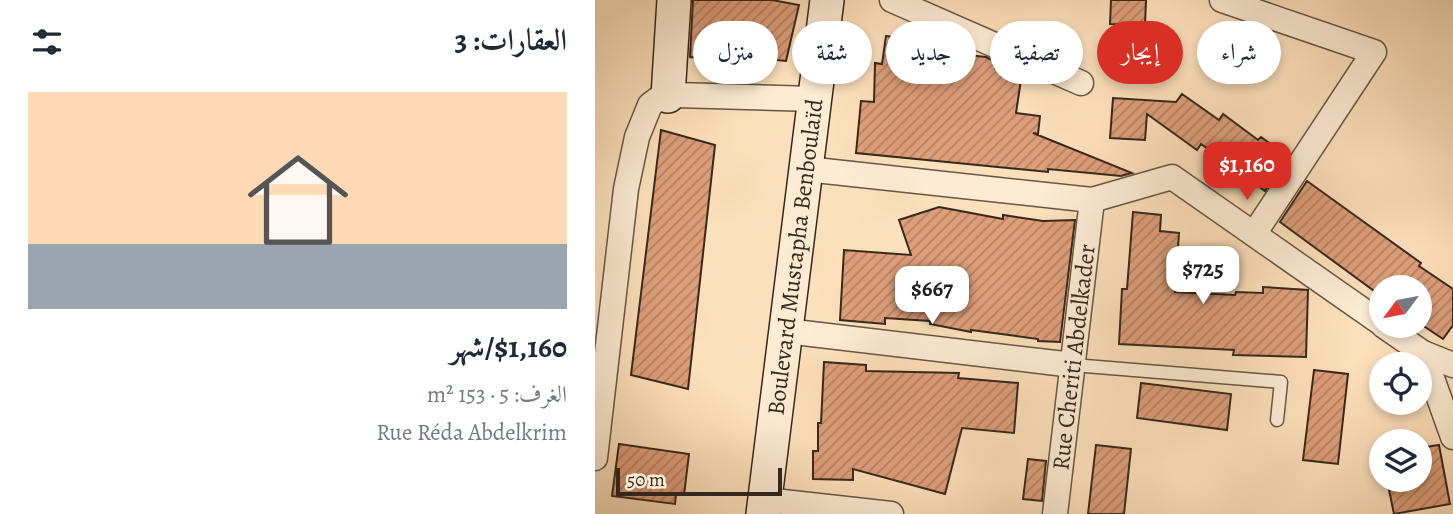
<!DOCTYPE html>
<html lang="ar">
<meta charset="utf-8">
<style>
:root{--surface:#fff;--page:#f6f6f7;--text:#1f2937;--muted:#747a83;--line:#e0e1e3;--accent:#d93025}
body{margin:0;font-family:Alegreya,Amiri,serif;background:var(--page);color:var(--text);direction:rtl;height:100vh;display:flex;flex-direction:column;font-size:26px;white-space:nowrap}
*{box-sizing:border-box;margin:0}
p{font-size:23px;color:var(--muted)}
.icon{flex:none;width:38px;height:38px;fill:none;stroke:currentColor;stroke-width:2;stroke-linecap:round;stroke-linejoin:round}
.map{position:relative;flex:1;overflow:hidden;direction:ltr}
.panel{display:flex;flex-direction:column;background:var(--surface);width:595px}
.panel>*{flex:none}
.banner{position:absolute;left:21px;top:21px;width:665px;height:63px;direction:rtl;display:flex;gap:14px}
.needle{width:46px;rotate:238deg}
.buttons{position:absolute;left:774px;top:275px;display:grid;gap:14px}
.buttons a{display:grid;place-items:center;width:63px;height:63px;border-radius:50%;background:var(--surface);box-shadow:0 4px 10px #0003;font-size:35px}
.scale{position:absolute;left:21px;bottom:18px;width:166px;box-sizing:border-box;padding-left:7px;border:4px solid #36281d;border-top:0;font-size:19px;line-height:24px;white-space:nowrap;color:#36281d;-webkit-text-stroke:5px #fdebd3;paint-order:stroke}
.price{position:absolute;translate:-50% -60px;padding:0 16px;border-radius:14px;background:#fff;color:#222;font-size:23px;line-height:46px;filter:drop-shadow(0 2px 4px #0008)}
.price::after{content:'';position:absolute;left:50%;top:42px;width:21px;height:16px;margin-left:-10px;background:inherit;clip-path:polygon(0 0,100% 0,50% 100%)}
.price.on{background:var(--accent);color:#fff}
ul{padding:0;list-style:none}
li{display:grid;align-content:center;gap:14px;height:371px;padding:0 28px}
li+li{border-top:2px solid var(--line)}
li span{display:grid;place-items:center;height:217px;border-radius:0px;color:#555}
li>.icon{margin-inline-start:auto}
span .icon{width:126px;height:126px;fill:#fffc;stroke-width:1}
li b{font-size:30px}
h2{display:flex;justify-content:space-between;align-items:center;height:84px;padding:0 28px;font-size:30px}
.chip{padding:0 24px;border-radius:32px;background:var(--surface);box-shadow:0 4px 10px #0003;font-size:24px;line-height:63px}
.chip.on{background:var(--accent);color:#fff}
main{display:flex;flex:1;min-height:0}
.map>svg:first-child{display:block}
.building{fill:url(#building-hatch);stroke:#36281d;stroke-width:2}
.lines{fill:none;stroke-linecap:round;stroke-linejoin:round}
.lane-casing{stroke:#685644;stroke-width:15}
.street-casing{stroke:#685644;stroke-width:27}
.secondary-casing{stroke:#36281d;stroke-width:36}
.lane{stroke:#fdebd3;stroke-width:12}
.street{stroke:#fdebd3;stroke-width:24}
.secondary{stroke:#fdebd3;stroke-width:33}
.labels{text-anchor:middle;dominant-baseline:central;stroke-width:5;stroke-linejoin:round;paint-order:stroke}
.street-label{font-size:24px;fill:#36281d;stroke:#fdebd3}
</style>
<main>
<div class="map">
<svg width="858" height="514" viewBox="0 0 858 514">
<defs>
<pattern id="building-hatch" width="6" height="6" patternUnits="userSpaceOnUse" patternTransform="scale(1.75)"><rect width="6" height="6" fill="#dd9e79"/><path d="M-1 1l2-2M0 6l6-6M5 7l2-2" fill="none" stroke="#b48163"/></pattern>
</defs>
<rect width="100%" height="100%" fill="#fce0bb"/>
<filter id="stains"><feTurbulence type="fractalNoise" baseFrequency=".00286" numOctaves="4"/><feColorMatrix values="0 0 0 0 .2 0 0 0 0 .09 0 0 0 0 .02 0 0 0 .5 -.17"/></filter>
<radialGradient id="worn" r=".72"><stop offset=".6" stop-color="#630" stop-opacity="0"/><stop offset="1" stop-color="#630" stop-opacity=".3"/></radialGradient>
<path class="building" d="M98,0H177L204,5L191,61L152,57L141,62L95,57Z
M516,0H551L550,25L515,24Z
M291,36L337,42L336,51L391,57L401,62L400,69L427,73L421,113L445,116L443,134L438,133L537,173L526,176L453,169V172L261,153L266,101L279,102L280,63L287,64Z
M587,94L624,120L628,114L663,140L666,137L692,156L670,191L606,144L602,150L552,114L550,140L515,138L518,98L581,102Z
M66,130L120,145L93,389L36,375Z
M712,181L826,263L824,266L858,289V325L848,339L824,323V287H786V296L685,222Z
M344,207L408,219V215L448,221L480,220L465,342L443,341V339L376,330V332L335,324V321L290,318V324L245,320L249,250L316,255L304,220Z
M538,212L566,215L565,231L584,233L580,292L640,295L641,292L668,293V287L713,290L711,357L638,355L639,350L524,344L527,289H532Z
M229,362L271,365V371L364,373L363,378L423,383L419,433L367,428L350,494L258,469V480L218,479V451H223V423H226Z
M719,370L753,374L743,464L708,460Z
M546,383L636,394L632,430L542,418Z
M24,444L94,454L89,495L81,494L80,504L17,496Z
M501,445L536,449L529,514H493Z
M844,445L855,504L799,514L792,480H824V448Z
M433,459L451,461L447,501L428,499Z"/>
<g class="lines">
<g class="lane-casing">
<path id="lane" d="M478,365L686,382L682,420"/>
</g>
<g class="street-casing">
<g id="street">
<path d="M297,0L486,83"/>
<path d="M627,0L779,52L659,234"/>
<path d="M211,169L497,200L577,177L786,323"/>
<path d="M789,326L828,353L858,365"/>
<path d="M191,331L478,365"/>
<path d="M828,353L858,437"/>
<path d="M0,458L31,189L42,137L55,105L63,99L81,95L219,99"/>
<path d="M170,500L296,514"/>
<path id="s1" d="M460,514L497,200"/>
</g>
</g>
<g class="secondary-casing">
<g id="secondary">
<path d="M73,96L79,0"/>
<path id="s2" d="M168,514L232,0"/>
</g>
</g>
<use href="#lane" class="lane"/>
<use href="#street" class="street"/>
<use href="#secondary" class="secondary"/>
</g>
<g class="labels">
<g class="street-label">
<text stroke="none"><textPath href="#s2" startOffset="259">Boulevard Mustapha Benboulaïd</textPath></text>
<text stroke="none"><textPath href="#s1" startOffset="158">Rue Cheriti Abdelkader</textPath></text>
</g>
</g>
<rect width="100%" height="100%" filter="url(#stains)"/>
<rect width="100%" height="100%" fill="url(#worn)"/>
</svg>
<div class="buttons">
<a><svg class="needle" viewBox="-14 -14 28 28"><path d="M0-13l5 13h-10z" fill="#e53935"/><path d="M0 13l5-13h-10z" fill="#747a83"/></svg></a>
<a><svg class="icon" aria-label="locate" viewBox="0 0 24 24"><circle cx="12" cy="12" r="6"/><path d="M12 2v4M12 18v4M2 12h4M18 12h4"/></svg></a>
<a><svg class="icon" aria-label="layers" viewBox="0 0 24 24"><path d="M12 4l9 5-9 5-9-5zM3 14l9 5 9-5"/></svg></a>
</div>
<div class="scale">50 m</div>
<b class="price on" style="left:652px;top:202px">$1,160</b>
<b class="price" style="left:608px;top:306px">$725</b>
<b class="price" style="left:337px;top:326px">$667</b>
<div class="banner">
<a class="chip">شراء</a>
<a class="chip on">إيجار</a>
<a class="chip">تصفية</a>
<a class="chip">جديد</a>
<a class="chip">شقة</a>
<a class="chip">منزل</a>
</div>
</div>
<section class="panel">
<h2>العقارات: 3<svg class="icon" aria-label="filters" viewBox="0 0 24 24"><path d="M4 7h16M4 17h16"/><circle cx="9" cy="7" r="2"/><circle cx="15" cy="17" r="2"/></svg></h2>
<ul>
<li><span style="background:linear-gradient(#ffd9b3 70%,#9aa5b1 0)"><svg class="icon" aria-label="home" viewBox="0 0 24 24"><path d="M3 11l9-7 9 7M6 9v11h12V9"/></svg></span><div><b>$1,160/شهر</b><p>الغرف: 5 · 153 m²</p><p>Rue Réda Abdelkrim</p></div></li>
</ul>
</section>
</main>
